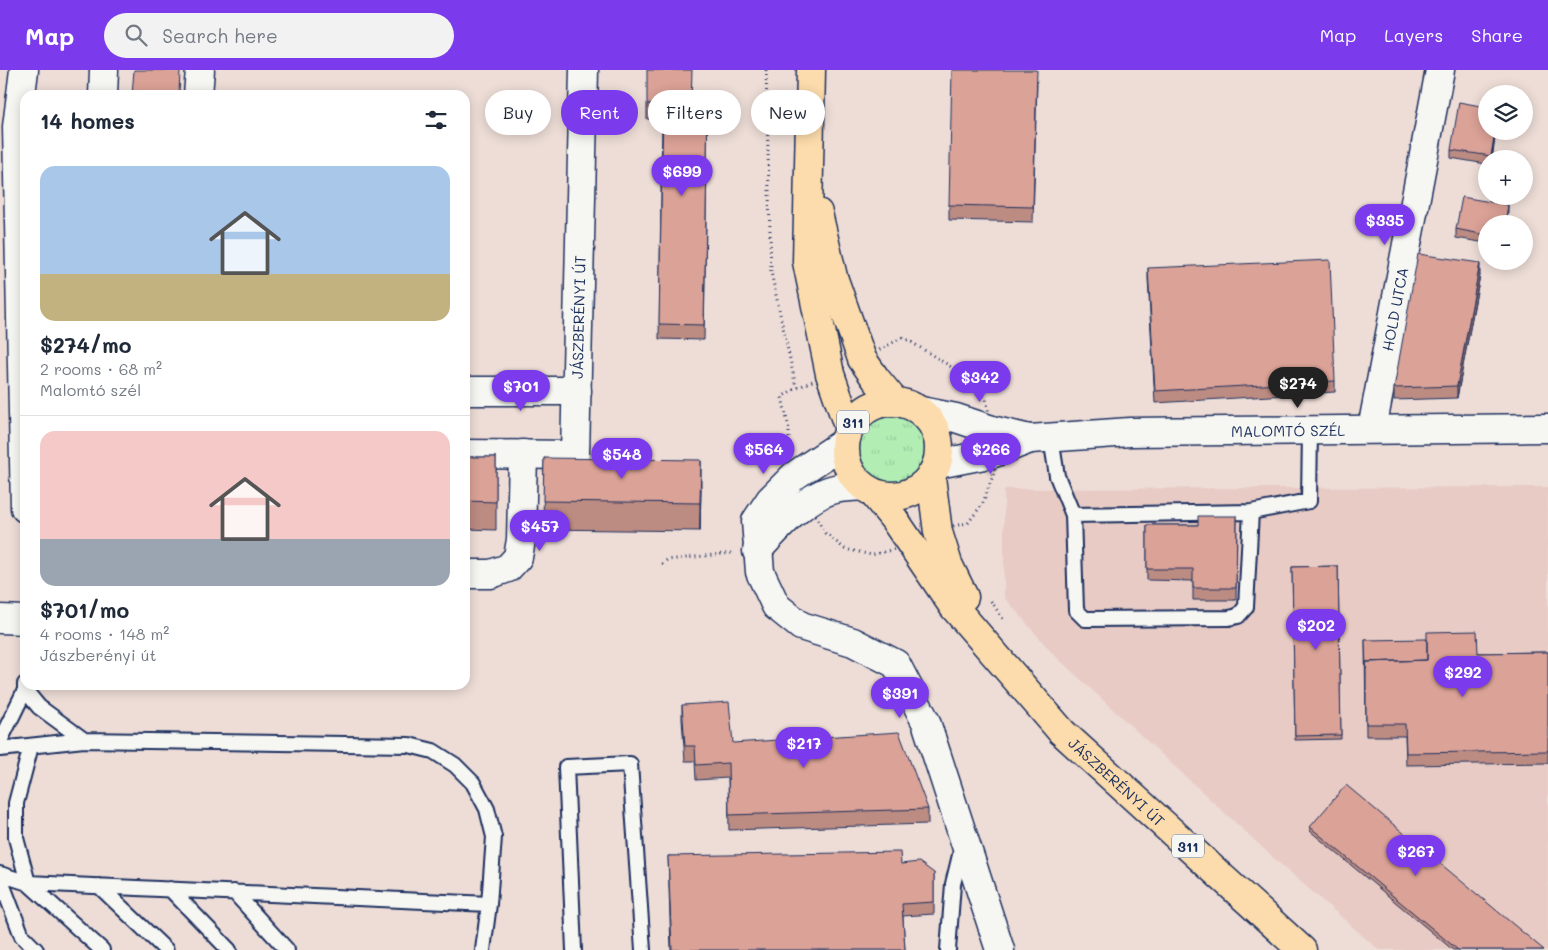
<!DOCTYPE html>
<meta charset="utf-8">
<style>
:root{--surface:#fff;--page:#f2f2f3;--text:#1f2937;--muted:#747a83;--line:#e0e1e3;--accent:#7c3aed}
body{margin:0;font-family:Mali,sans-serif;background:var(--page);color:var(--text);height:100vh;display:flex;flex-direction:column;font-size:19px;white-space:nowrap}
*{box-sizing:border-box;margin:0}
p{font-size:16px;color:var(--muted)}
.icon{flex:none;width:28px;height:28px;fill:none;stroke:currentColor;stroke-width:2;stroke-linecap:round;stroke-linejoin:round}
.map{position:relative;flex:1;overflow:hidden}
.drawer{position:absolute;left:20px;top:20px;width:450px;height:600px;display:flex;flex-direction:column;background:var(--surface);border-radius:15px;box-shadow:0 2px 12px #0003}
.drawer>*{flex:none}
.hud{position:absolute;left:485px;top:20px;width:475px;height:45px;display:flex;gap:10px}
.controls{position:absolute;left:1478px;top:15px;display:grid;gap:10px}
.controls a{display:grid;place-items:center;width:55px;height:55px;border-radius:50%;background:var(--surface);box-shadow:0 2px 12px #0003;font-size:25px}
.price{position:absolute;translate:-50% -42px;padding:0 11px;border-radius:18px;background:var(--accent);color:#fff;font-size:16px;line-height:32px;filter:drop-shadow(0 1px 2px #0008)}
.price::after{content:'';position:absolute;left:50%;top:30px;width:15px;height:11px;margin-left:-8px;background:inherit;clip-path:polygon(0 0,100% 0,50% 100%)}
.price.on{background:#222;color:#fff}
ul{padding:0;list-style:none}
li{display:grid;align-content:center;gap:10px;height:265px;padding:0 20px}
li+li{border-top:1px solid var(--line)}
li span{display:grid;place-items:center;height:155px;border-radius:15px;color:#555}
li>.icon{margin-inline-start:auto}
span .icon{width:90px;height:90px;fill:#fffc;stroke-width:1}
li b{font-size:21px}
h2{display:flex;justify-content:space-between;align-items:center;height:60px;padding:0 20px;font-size:21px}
.pill{padding:0 18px;border-radius:22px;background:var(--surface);box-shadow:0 2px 12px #0003;font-size:18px;line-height:45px}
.pill.on{background:var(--accent);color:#fff}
header{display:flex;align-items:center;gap:30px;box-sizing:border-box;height:70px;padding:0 25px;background:var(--accent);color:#fff}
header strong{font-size:24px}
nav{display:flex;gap:28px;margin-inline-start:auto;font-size:18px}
.search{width:350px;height:45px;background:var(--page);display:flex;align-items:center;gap:12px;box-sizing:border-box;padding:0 18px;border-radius:28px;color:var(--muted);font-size:19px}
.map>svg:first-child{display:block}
.built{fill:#e8cbc4}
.grass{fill:url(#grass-tufts);stroke:#668e89}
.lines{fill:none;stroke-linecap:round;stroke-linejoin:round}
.lane-casing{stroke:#1b2f5e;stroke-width:18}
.street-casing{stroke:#1b2f5e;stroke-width:31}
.primary-casing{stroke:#1b2f5e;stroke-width:31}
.path{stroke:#1b2f5e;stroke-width:3;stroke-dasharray:1 4;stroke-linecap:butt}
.lane{stroke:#f6f6f2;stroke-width:14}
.street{stroke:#f6f6f2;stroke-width:28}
.primary{stroke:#fcdcac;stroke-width:28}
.wall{fill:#bc8b82;stroke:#1b2f5e}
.shaded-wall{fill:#99716a;stroke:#1b2f5e}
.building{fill:#dba297;stroke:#1b2f5e}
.labels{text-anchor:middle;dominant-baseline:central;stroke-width:4;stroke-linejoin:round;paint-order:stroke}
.shield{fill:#f6f6f2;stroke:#5d6b8a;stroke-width:1}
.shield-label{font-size:14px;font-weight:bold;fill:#1b2f5e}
.street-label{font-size:15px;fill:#1b2f5e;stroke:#f6f6f2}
</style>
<header>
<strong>Map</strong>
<div class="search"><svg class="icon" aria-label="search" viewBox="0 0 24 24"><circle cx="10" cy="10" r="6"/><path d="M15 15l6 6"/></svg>Search here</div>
<nav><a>Map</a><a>Layers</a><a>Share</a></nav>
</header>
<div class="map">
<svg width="1548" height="880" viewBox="0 0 1548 880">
<defs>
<pattern id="grass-tufts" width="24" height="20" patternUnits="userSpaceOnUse" patternTransform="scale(1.25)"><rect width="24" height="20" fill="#b2eeb4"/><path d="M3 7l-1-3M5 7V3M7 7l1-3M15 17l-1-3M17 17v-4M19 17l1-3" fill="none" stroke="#98cc9d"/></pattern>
</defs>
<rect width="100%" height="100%" fill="#eeddd7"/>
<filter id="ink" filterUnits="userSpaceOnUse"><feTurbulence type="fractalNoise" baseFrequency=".02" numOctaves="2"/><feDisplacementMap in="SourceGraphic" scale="10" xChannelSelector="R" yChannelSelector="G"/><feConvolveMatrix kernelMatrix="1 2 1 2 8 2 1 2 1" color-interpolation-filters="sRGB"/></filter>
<g filter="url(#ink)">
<path class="built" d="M1548,417V880H1379L1278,792L1053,584L1004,527V419Z"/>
<path class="grass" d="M857 379a34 34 0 1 1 68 0a34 34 0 1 1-68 0Z"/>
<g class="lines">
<g class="lane-casing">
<path id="lane" d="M1051,368L1057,406L1073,445L1251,442L1309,431L1310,360
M1073,445L1076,540L1085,549L1229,548L1238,546L1246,537L1251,442
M25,620L39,637L84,670L409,675L433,681L455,695L473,713L487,739L494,767L489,834L483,880
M0,671L25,620V614
M31,676L16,733V768L28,813L102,880
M0,679L84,670
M0,804L28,813L489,834
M0,808L22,866L36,880
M99,816L166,880
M170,819L229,880
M234,822L287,880
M574,880L566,697L630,694L643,880
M948,880L953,814L962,777"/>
</g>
<g class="street-casing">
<g id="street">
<path d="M24,0L17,57L25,438"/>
<path d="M103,25L104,0"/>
<path d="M198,25L200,0"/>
<path d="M465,321H577"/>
<path id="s1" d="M921,341L956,348L992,360L1030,369L1130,362L1548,358"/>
<path id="s2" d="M1372,359L1440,0"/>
<path d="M845,372L794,406L770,430L756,451L760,502L776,536L801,556L853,572L896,594L926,652L1000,880"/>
<path id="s3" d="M465,384L575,385L584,0"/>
<path d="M938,394L994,383L1030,369"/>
<path d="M757,481C777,459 805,426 835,419C844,417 854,417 862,416"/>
<path d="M465,504H491L508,498L518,487L521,470L523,384"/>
<path d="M0,549L25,550"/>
</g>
</g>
<g class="primary-casing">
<g id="primary">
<path d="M811,0L807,192L830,304L849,359"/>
<path d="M818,143L833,207L862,289L876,309L895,332"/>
<circle cx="892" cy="379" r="47"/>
<path d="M931,407L938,462L948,494L964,527"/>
<path id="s4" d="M873,423L894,449L953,536L1062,662L1302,880"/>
</g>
</g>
<path class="path" d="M766,0L771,202L796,317
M903,267L958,301L986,329L990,349L995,400L983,433L968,453L948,457L895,479L872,485L845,479L825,463L789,396V359L782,327C796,317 811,312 827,305C853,293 878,281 903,267Z
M662,494L667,490L732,483
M991,531L1003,549"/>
<use href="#lane" class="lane"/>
<use href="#street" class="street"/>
<use href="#primary" class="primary"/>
</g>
<path class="wall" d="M1037,14L1033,152L949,150V135Z
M647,34H708L704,270L659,269L662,49H647Z
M1486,61H1496L1492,89H1486V94L1451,88V80Z
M1508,143L1486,154V173L1456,168V159Z
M1148,198L1335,311V322L1155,333L1148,209Z
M1480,205L1457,328L1394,330V318Z
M465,387H496V460L465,459Z
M544,388L701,418L700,461L543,459Z
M1237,446L1236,530H1193V511L1147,510V455H1198Z
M1338,496L1341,669L1295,670L1292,497Z
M1365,570L1478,583L1548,582V693L1406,695L1405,666H1366Z
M682,635L733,673L928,739V754L729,760L728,708L696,710L695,691H685L682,650Z
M1310,757L1544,880H1453L1310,761Z
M668,786L901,794L934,803V844L903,846L905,880H671Z"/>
<path class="shaded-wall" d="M1495,61H1496L1492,89H1491Z
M1508,135V143L1506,154H1505Z
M1480,193V205L1457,328V316Z
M701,390V418L700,461V433Z"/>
<path class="building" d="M134,0H180L179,25H132Z
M647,0H692L691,34H708L704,255L659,254L663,34H647Z
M952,0H1037L1033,137L949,135Z
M1459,32L1486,37V61H1495L1491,86L1451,80Z
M1462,127L1508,135L1505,154H1486V165L1456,159Z
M1418,184L1480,193L1457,316L1394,318Z
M1330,190L1335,311L1155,321L1148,198Z
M465,387H496V432L465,431Z
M544,388L701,390L700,433L543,431Z
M1198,446H1237L1236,518H1193V499H1147V455H1198Z
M1338,496L1341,665L1295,666L1292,497Z
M1477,561L1478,583L1548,582V681L1406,683L1405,654H1366V592L1427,590V562Z
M1427,569V590L1366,592V599L1365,570Z
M729,632L733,673L899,662L928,739L729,745L728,693L696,695L695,676H685L682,635Z
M1346,715L1544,880H1458L1310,757Z
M900,782L901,794L919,792L934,803V832L902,834L905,880H672L668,786Z"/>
</g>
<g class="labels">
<g class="shield">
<rect x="837" y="340.5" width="32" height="23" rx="4"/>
<rect x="1172" y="764.5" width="32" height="23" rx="4"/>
</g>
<g class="shield-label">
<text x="853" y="352">311</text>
<text x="1188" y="776">311</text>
</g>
<g class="street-label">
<text stroke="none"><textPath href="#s2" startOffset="122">HOLD UTCA</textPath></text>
<text stroke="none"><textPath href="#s3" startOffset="248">JÁSZBERÉNYI ÚT</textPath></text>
<text stroke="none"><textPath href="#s1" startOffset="371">MALOMTÓ SZÉL</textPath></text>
<text stroke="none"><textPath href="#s4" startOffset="379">JÁSZBERÉNYI ÚT</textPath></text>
</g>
</g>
</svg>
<div class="controls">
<a><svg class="icon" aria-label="layers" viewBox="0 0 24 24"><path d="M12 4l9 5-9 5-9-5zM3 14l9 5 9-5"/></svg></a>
<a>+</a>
<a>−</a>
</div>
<b class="price" style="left:682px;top:127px">$699</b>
<b class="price" style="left:1385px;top:176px">$335</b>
<b class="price" style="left:980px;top:333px">$342</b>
<b class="price on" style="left:1298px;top:339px">$274</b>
<b class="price" style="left:521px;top:342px">$701</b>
<b class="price" style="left:764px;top:405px">$564</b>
<b class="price" style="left:991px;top:405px">$266</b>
<b class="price" style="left:622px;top:410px">$548</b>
<b class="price" style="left:540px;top:482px">$457</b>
<b class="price" style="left:1316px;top:581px">$202</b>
<b class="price" style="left:1463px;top:628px">$292</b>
<b class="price" style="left:900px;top:649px">$391</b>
<b class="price" style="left:804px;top:699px">$217</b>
<b class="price" style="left:1416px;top:807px">$267</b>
<div class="hud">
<a class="pill">Buy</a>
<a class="pill on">Rent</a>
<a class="pill">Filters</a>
<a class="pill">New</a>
</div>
<section class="drawer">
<h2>14 homes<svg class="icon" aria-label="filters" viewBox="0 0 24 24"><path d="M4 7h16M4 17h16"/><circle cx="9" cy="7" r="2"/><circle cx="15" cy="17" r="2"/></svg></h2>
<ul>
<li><span style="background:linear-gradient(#a9c7e8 70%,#c2b280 0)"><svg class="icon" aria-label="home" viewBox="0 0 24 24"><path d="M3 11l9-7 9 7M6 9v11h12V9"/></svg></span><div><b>$274/mo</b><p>2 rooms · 68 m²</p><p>Malomtó szél</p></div></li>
<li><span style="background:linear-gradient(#f6c9c9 70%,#9aa5b1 0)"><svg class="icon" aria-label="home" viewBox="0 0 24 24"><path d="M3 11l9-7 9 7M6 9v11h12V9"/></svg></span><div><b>$701/mo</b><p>4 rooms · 148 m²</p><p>Jászberényi út</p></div></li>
</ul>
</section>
</div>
